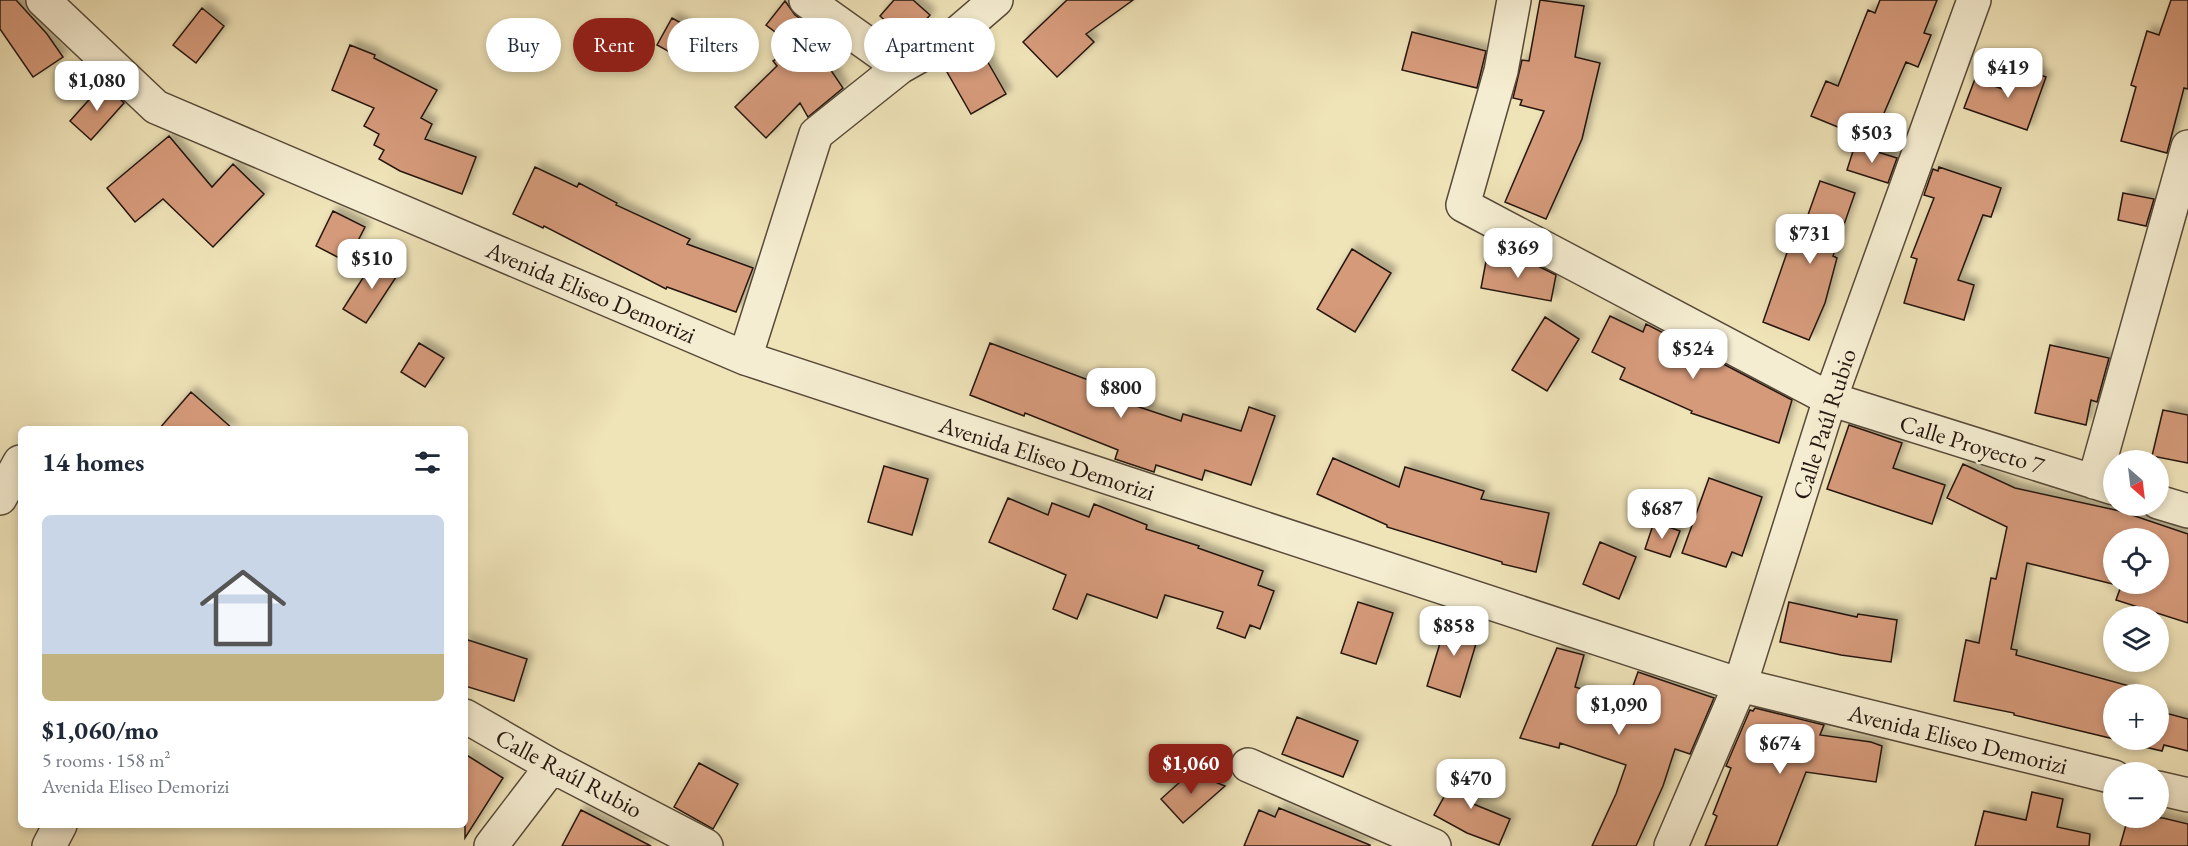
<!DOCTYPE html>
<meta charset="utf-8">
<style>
:root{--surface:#fff;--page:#f6f6f7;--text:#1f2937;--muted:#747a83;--line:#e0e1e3;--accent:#8f2418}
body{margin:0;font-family:"EB Garamond",serif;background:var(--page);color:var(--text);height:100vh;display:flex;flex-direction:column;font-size:22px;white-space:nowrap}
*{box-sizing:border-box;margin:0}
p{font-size:20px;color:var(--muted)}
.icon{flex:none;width:33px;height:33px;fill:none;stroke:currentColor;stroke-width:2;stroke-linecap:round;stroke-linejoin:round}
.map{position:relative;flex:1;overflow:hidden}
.side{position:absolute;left:18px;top:426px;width:450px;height:402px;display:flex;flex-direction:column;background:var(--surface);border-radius:9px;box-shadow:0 3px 9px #0003}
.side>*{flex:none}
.guide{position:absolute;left:486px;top:18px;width:570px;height:54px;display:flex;gap:12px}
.needle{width:39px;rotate:152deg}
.controls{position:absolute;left:2103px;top:450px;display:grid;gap:12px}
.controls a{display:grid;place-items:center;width:66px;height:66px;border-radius:50%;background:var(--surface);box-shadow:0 3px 9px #0003;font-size:30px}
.price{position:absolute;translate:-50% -51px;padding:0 14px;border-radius:12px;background:#fff;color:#222;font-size:20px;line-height:39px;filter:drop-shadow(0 2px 3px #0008)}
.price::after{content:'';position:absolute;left:50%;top:36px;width:18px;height:14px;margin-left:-9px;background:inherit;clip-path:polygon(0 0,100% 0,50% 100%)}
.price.selected{background:var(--accent);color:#fff}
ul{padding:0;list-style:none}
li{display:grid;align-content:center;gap:12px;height:318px;padding:0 24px}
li+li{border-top:2px solid var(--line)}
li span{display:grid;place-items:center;height:186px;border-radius:9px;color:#555}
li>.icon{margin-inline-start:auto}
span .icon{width:108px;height:108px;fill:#fffc;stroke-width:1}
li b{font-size:26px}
h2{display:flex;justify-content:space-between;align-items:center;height:72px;padding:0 24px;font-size:26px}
.tag{padding:0 21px;border-radius:27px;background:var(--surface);box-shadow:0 3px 9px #0003;font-size:21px;line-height:54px}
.tag.selected{background:var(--accent);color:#fff}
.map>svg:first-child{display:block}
.building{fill:#d59a7a;stroke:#251710;stroke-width:1.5;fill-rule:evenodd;filter:url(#shadow)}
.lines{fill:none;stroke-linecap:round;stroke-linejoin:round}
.minor-casing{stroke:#584a3a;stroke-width:36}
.minor{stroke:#f5edd1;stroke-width:33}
.labels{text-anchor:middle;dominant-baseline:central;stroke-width:5;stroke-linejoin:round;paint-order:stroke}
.street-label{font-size:24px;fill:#251710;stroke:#f5edd1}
</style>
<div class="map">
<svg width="2188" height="846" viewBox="0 0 2188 846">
<defs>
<filter id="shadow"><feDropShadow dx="5.5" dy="-5.5" stdDeviation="3" flood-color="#0004"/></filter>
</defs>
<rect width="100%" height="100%" fill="#efe3b8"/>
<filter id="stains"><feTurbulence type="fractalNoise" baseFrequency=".00333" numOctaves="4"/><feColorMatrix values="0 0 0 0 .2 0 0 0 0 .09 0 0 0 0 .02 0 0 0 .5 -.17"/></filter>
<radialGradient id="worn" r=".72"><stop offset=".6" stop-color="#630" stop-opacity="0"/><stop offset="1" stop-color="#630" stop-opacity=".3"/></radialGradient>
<path class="building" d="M0,0H16L47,34L63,57L33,77L0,29Z
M894,0H913L930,15L907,41L880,16Z
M1067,0H1133L1086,34L1094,42L1057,77L1023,42Z
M1540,0L1584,6L1575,57L1600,63L1582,139L1546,219L1505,202L1544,111L1520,105L1522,100L1513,98L1522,60L1529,61Z
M1880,0H1937L1924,33L1931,35L1918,67L1906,62L1872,141L1811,116L1826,81L1838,86L1868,10L1875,13Z
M2171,0H2188V89L2184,88L2167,153L2121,141L2136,87L2131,85L2147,31L2159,35Z
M785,1L795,15L829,39L841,58L828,66L843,88L808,117L800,103L766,138L735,107L777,66L773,61L795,47L766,25Z
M202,8L224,26L196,63L173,45Z
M672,18L701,34L686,61L657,45Z
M1412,32L1486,51L1477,88L1402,70Z
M350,45L375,55L374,58L437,90L421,118L432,124L425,139L476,157L462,194L400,171L379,159L384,150L374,145L379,134L364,126L374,108L332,90Z
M982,52L1006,94L971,114L947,72Z
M2017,66L2046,77L2027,130L1964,108L1975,79L2008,91Z
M104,83L124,103L91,140L70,121Z
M169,136L212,187L233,164L264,194L213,247L163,199L135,222L107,188Z
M1855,145L1897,158L1888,183L1847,170Z
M535,167L577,187L579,183L617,203L616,205L690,239L687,244L753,268L736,312L667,287L666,289L544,226L543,228L513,214Z
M1939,167L2001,188L1991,217L1983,215L1958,280L1974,285L1964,320L1904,303L1917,259L1911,257L1934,198L1924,195L1933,169L1938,171Z
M1820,181L1855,193L1833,256L1837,258L1825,303L1809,340L1763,322L1790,244L1797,246Z
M2123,193L2154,199L2146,226L2118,220Z
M333,211L365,227L347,262L316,246Z
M1352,249L1391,273L1355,332L1317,309Z
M377,256L400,271L366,323L343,309Z
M1487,256L1536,265L1556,275L1551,301L1481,288Z
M1610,316L1643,332L1646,324L1689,346L1687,350L1710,357L1792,400L1779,443L1691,413L1692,411L1620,379L1625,368L1592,352Z
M1545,317L1579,339L1547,391L1512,370Z
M419,343L444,358L425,387L401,372Z
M990,343L1091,381L1094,374L1132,390L1127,403L1181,421L1183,414L1241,431L1249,407L1275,416L1251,485L1205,470L1202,480L1156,465L1154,472L1115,459L1118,450L1025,413L1024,416L970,395Z
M2050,345L2109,358L2097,402L2091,400L2086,425L2035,413Z
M191,392L233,429H159Z
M2163,410L2188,415V463L2152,456Z
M1849,425L1902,443L1893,468L1945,485L1932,524L1827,489Z
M1333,458L1399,487L1405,467L1484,491L1481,499L1549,513L1536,572L1502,564V562L1387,527V525L1317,494Z
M1963,464L2015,488L2120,511L2188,534V623L2116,600L2121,586L2027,563L2011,649L2017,650L2016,655L2133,687L2131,694H2114V739L2014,715V713L1954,701L1966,640L1979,643L1991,578L1996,579L2007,527L1947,498ZM2114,538H2158V584H2114Z
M884,466L928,479L912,535L868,522Z
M1709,478L1762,497L1742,556L1732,552L1726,567L1682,553Z
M1008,498L1048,515L1052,503L1089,517L1094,504L1147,525L1146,529L1199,546L1198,548L1263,571L1258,585L1274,591L1260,629L1250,625L1245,638L1217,628L1223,612L1165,595L1157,618L1087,594L1077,619L1053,609L1066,575L989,542Z
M1654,522L1680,531L1670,557L1645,549Z
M1600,542L1636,557L1619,599L1583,584Z
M1358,602L1393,613L1376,664L1341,653Z
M1789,602L1857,617L1858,614L1897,620L1891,662L1841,655L1780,642Z
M1448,617L1481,627L1460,697L1427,686Z
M465,639L527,659L514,701L465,686Z
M1557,648L1584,655L1575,687L1627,703L1638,672L1714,698L1690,754L1675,749L1663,786L1636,846H1592L1616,794L1626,765L1560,743L1559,748L1520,738Z
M1755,708L1824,725L1820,735L1871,742L1882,746L1876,782L1806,772L1777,846H1705L1717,816L1713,814L1731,768L1726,766L1750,710L1753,711Z
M2158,711L2188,719V751L2164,745L2162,751L2115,740H2158Z
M1297,717L1358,741L1343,777L1282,754Z
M465,754L503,778L465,838Z
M699,763L738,784L713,829L674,807Z
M1460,768L1483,781L1471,803L1510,819L1499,845L1467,833L1434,815Z
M1191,772L1225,786L1183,823L1161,799Z
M2032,792L2063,799L2057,827L2090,834L2089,846H1975L1984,811L2026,820Z
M1279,808L1370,845V846H1244L1259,810L1275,817Z
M581,810L651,846H562Z
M2128,818H2163L2188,824V846H2120Z"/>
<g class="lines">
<g class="minor-casing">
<path id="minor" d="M43,0L156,107L745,358L1740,685L2114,777
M806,0L900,67
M1514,0L1501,71L1463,205L1830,399L2114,488
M745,358L816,134L900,67L953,37L996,0
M2094,482L2188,147
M0,498L20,462
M2158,502L2188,511
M465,716L552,766L706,846
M1248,765L1434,846
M2158,788L2188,795
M49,846L60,825
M491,846L552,766
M1671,846L1740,685L1830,399L1974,0"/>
</g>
<use href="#minor" class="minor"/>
</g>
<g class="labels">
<g class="street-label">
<text transform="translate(591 292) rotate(23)">Avenida Eliseo Demorizi</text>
<text transform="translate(1824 424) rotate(-72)">Calle Paúl Rubio</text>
<text transform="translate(1972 444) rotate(17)">Calle Proyecto 7</text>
<text transform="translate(1047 458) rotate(18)">Avenida Eliseo Demorizi</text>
<text transform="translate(1958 739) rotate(14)">Avenida Eliseo Demorizi</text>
<text transform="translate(569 773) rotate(28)">Calle Raúl Rubio</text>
</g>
</g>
<rect width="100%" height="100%" filter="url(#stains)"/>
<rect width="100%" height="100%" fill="url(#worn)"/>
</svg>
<div class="controls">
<a><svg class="needle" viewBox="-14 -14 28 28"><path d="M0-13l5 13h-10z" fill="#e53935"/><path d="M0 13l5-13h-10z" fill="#747a83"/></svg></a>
<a><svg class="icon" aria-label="locate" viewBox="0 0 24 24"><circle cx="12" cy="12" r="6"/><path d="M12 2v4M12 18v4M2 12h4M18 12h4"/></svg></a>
<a><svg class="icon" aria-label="layers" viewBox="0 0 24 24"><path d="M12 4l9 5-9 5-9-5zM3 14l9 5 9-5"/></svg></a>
<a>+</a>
<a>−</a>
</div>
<b class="price" style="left:2008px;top:99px">$419</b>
<b class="price" style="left:97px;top:112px">$1,080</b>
<b class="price" style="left:1872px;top:164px">$503</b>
<b class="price" style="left:1810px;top:265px">$731</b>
<b class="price" style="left:1518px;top:279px">$369</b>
<b class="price" style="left:372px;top:290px">$510</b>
<b class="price" style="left:1693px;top:380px">$524</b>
<b class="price" style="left:1121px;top:419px">$800</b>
<b class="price" style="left:1662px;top:540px">$687</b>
<b class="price" style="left:1454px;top:657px">$858</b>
<b class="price" style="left:1619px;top:736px">$1,090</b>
<b class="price" style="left:1780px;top:775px">$674</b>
<b class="price selected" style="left:1191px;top:795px">$1,060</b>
<b class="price" style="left:1471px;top:810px">$470</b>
<div class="guide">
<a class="tag">Buy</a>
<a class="tag selected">Rent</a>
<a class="tag">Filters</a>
<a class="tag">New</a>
<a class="tag">Apartment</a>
</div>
<section class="side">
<h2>14 homes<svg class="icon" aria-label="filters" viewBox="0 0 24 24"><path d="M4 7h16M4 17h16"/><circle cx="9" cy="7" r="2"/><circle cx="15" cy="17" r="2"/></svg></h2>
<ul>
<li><span style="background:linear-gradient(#c9d6e8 75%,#c2b280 0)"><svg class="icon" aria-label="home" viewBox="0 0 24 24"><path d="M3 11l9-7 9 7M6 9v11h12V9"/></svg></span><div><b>$1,060/mo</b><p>5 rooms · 158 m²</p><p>Avenida Eliseo Demorizi</p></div></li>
</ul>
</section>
</div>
